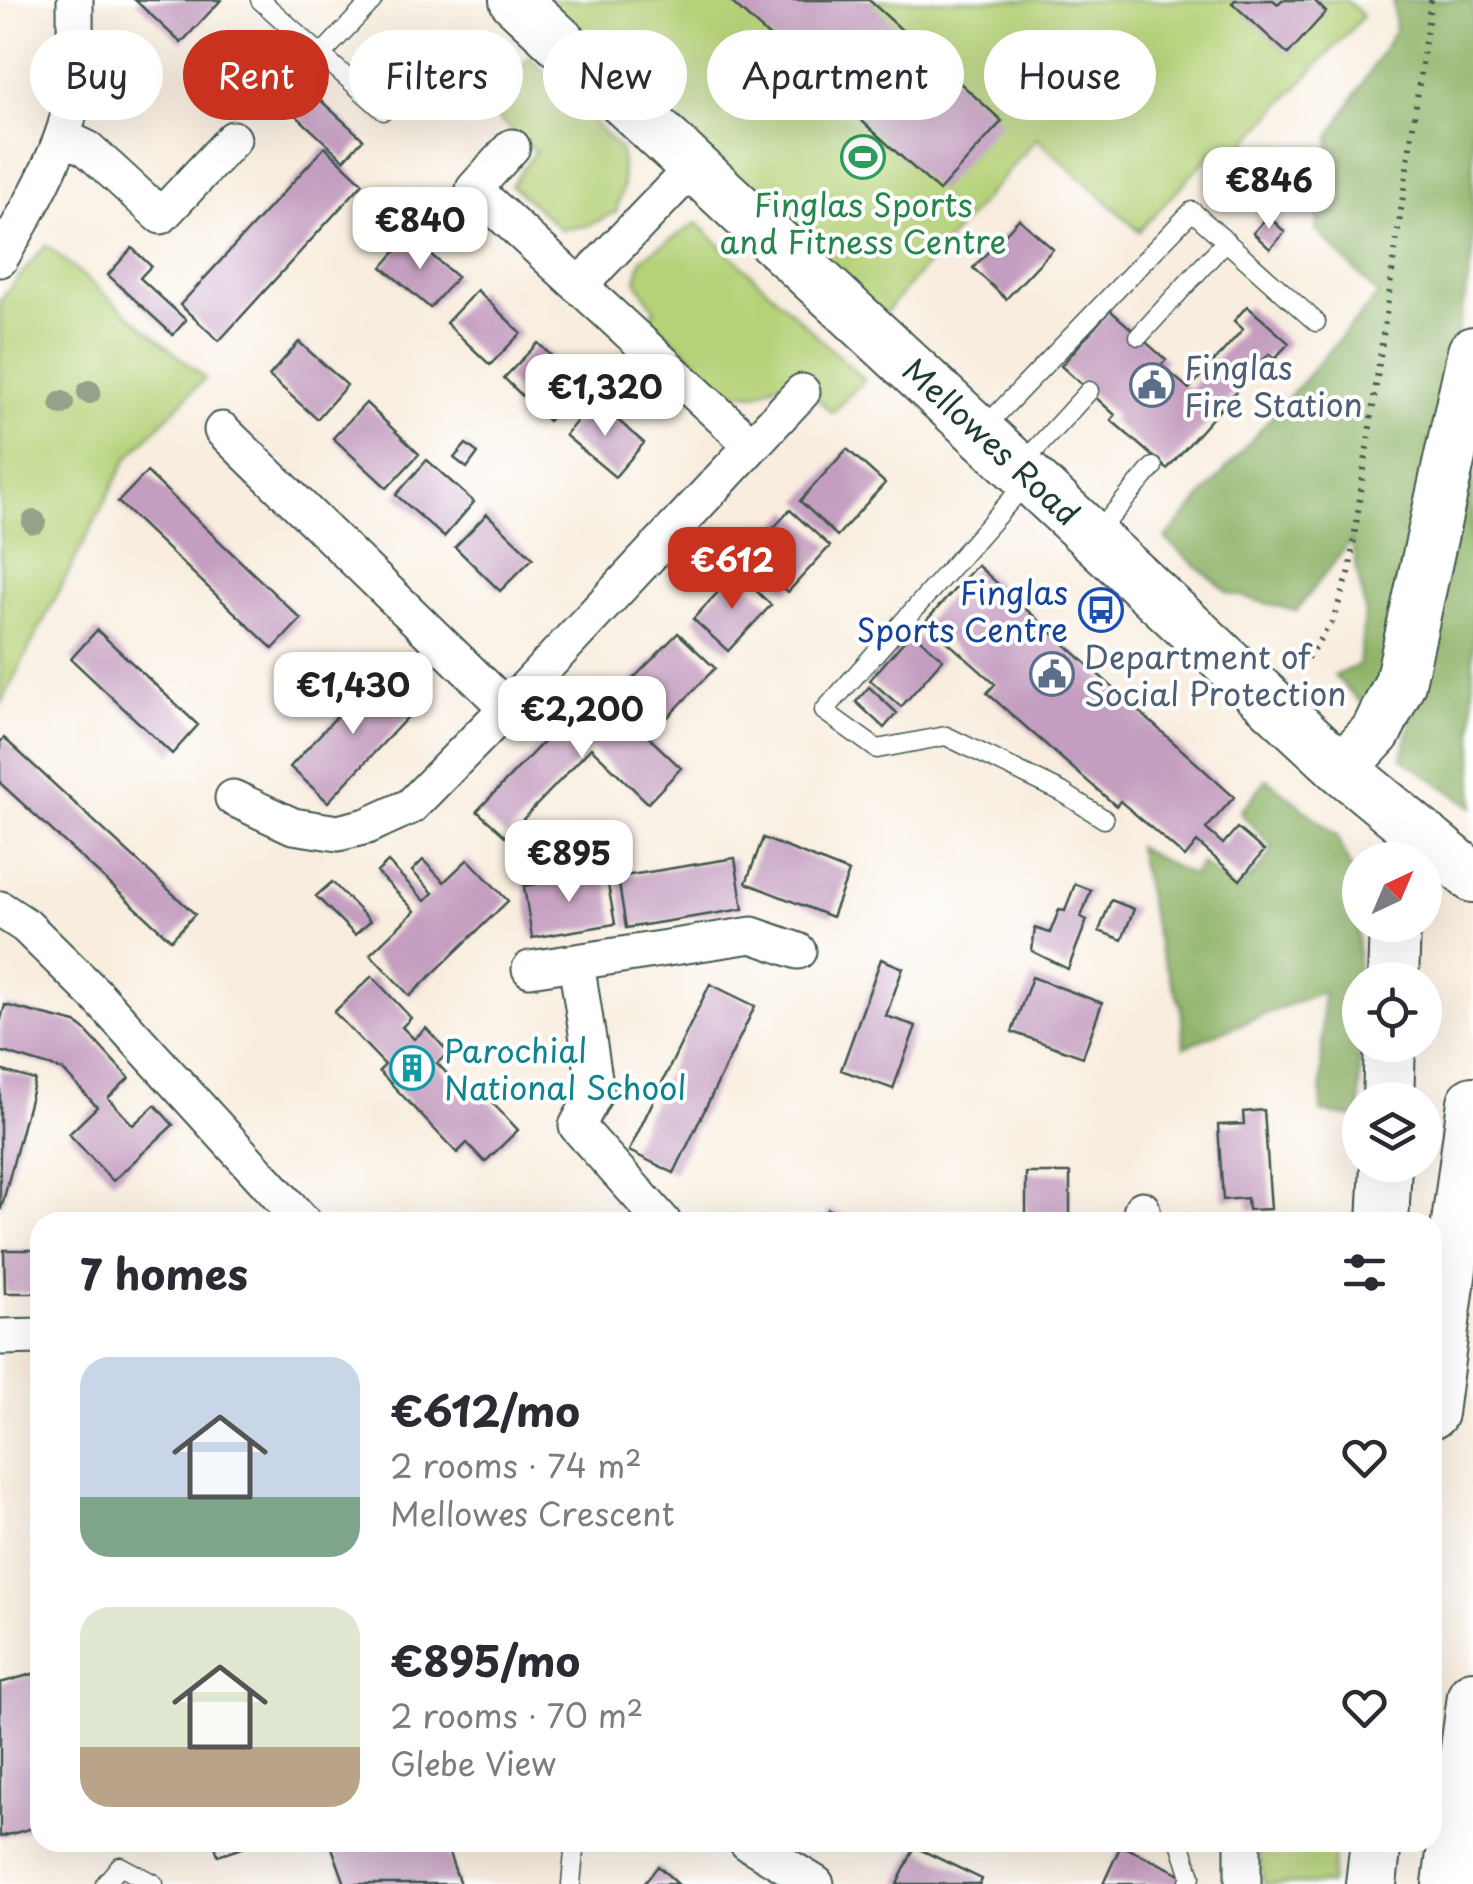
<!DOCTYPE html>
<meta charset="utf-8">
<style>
:root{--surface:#fff;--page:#f2f2f3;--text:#2b2b33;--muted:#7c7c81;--accent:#c8321e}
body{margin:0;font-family:"Playpen Sans",sans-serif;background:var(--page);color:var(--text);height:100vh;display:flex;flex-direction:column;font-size:38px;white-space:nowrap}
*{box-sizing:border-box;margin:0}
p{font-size:32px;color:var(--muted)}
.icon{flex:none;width:55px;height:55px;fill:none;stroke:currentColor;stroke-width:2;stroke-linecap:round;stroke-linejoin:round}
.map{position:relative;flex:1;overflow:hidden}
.details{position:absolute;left:30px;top:1212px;width:1412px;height:640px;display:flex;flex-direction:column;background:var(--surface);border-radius:30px;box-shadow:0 10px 40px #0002}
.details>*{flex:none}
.top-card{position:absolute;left:30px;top:30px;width:1415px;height:90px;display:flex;gap:20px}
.needle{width:65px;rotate:44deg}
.buttons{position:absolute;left:1342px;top:842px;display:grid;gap:20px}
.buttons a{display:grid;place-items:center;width:100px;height:100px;border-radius:50%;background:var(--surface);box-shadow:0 10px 40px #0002;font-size:50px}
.price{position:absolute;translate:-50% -85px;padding:0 22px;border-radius:20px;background:#fff;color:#222;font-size:32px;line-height:65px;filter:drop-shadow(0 2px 5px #0008)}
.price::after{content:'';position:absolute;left:50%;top:60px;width:30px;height:22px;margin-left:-15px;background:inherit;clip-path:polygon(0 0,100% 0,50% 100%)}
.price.active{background:var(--accent);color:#fff}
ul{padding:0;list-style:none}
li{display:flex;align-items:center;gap:30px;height:250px;padding:0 50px}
li span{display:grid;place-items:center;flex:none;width:280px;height:200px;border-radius:30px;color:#555}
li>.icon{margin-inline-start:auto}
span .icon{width:120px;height:120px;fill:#fffc;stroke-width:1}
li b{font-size:42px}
h2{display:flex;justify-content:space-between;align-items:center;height:120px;padding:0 50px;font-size:42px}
.pill{padding:0 35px;border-radius:45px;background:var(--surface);box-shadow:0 10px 40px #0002;font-size:35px;line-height:90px}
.pill.active{background:var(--accent);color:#fff}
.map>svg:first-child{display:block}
.green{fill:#b6d279;stroke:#6a8856;stroke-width:2.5}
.forest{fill:#90b469;stroke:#58784e;stroke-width:2.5}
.building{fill:#c49ec0}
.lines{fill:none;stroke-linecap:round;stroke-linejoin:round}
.service-casing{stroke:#40574e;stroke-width:21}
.minor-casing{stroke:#40574e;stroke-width:39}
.secondary-casing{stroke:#40574e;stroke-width:54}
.path{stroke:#40574e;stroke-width:6;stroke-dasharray:2.5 8;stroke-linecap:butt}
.service{stroke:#fff;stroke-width:18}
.minor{stroke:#fff;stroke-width:35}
.secondary{stroke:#fff;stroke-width:50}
.tree{fill:#96a18a}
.labels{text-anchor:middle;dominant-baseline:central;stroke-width:8;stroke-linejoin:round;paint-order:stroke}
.leisure-label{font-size:32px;fill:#27864d;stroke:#fff}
.service-label{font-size:32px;fill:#4e5e75;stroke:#fff;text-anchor:start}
.street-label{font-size:32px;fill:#1f3d34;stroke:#fff}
.transit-label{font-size:32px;fill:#164399;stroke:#fff;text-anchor:end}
.culture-label{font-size:32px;fill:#0d838f;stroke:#fff;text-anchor:start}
</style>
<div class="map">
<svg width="1473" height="1884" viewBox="0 0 1473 1884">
<rect width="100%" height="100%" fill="#fff"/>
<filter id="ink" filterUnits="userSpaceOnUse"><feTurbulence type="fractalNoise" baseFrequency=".01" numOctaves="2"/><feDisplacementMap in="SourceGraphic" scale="20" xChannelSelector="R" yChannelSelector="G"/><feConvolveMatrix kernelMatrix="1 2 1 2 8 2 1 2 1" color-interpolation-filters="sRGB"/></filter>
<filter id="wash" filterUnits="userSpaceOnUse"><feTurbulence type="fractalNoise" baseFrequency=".0048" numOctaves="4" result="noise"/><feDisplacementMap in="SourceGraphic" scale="40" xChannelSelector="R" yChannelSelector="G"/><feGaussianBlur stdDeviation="2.25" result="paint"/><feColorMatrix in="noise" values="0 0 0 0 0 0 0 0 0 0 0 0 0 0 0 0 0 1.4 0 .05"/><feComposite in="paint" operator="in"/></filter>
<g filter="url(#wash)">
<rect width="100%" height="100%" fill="#f8edde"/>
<path class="green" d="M539,0H1346L1363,16L1227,163L1214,151L1139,231L1037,138L878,321Z
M530,57L621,151L623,187L616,212L589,225L562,230L511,185L536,151L483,106Z
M697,223L864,380L832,413L794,376L756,394L729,392L650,318L655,310L636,280L642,258Z
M46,245L205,378L127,459L0,705V300Z
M1257,1843H1336L1330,1884H1264Z"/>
<path class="forest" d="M1393,0H1473V256L1392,662L1364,705L1334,676L1359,665L1365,610L1351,541L1296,611L1229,593L1165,539L1378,295L1316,229L1331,134L1395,31Z
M1473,461V807L1402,758Z
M1267,779L1337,836L1357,884L1360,1118L1321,1112L1323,991L1184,1047L1181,1006L1159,949L1137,847L1192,876L1201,863L1236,892L1262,866L1273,848L1240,812Z"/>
<g id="blocks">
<path class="building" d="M135,0H221L181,43Z
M729,0H869L1002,121L939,191Z
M1235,0H1273L1278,4L1282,0H1314L1326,12L1288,54L1232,3Z
M295,77L363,139L344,160L276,97Z
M325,147L363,183L219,341L180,305Z
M1268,216L1285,232L1270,249L1253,233Z
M1019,219L1053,249L1006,299L973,268Z
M409,236L457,277L430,308L382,267Z
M132,248L151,266L140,278L186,320L173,335L108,275Z
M477,290L521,333L490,365L446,323Z
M1247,306L1289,343L1275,358L1269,354L1167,469L1111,420L1115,415L1061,366L1110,310L1166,360L1161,365L1189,389L1243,329L1234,321Z
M299,342L347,385L317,419L269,376Z
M538,343L582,386L548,421L504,378Z
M595,400L644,443L615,477L565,435Z
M366,403L419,454L387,488L333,438Z
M466,444L478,453L467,468L454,458Z
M847,449L885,483L837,536L800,501Z
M427,460L474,502L444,537L396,495Z
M147,472L301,619L273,649L118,502Z
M790,510L830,546L788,592L748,556Z
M487,514L533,558L500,591L455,547Z
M977,565L1234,797L1206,829L1223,844L1237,828L1264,851L1240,880L1197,842L1185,857L1120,801L1116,806L987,693L995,684L925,622Z
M737,572L771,605L728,651L693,619Z
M97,630L198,725L172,754L71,659Z
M912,632L943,659L901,707L870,680Z
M678,633L715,668L668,717L631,681Z
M378,672L417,707L328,802L290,767Z
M596,687L681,768L648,803L591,748L506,837L477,811Z
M869,687L897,713L884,728L856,702Z
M4,738L195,914L171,940L0,783V742Z
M763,838L849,872L832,917L746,883Z
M735,858L743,909L626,928L618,877Z
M468,859L508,901L410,996L370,954L415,911L377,872L388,862L425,901L433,893L412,871L423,860L444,882Z
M606,873L615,924L532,938L524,886Z
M332,882L370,921L355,935L316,896Z
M1075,884L1091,890L1081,917L1087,920L1068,969L1032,951L1035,928L1050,933L1059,910L1065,911Z
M1111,900L1134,909L1122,940L1099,931Z
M881,959L903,968L886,1016L916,1026L893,1089L841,1070Z
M372,976L411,1018L402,1027L414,1039L426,1028L449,1053L437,1063L472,1100L481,1091L518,1130L485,1162L467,1143L457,1153L379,1071L385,1065L334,1012Z
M1032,977L1102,1003L1083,1057L1012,1032Z
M710,984L755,1006L674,1173L629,1151Z
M5,1005L76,1023L84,1029L129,1078L108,1098L133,1125L155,1105L173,1125L113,1181L69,1134L97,1107L63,1070L0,1051V1023Z
M0,1070L35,1080L1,1209H0Z
M1264,1110L1271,1209L1248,1210L1247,1198L1223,1200L1218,1125L1244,1124L1243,1112Z
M1026,1173H1070V1222H1026Z
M828,1209L865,1222H824Z
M4,1250H40V1293H5Z
M40,1672V1826L0,1837V1683Z
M214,1842H257V1843L218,1856Z
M330,1842H445L460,1884H345Z
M1121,1845L1185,1876L1181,1884H1103Z
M915,1847L982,1879L980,1884H897Z
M658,1866L678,1884H644Z"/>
</g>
</g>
<g filter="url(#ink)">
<use href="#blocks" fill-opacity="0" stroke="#40574e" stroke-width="2.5"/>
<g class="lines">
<g class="service-casing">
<path id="service" d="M260,0L384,111L443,47
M321,55L373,0
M1139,336L1226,241
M981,431L1192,211L1316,322
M1022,464L1089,391
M1027,482L824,711L877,749L946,736L1062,792L1104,819
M1095,535L1153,467
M1180,1842L1191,1876L1188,1884
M105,1884L120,1866L154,1884
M571,1884L575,1842"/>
</g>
<g class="minor-casing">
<path id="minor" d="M63,137L88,149L161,216L233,139
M512,147L474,189L752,445
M0,259C22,221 45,182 61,140C78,97 75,45 75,0
M579,286L694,166
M222,430L507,708
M233,798L293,826L338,833L367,826L411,806L507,708L802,392
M0,909L26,926L98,997L303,1222
M576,962L596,1091L577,1126L663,1222
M530,969L752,935L798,951
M1139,1222L1142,1209
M0,1337L40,1336
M747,1842L816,1884
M1243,1842V1884"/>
</g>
<g class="secondary-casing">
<path id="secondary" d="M515,0L1342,769L1473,877
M1342,769L1376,732L1400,683L1473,352
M1393,980L1395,925
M1388,1100L1390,1045
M1383,1222L1386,1165
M1432,1413L1473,1102
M1371,1884L1376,1842
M1448,1884L1473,1696"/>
</g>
<path class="path" d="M1307,658L1332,622L1349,574L1431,0"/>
<use href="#service" class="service"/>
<use href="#minor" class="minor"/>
<use href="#secondary" class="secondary"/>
</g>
<g class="tree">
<circle cx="89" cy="392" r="12"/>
<circle cx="62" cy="403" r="12"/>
<circle cx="34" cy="522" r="12"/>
</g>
</g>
<defs>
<g id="stadium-ring" transform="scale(2.25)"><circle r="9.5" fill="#fff" stroke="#2e9e5b" stroke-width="1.5"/><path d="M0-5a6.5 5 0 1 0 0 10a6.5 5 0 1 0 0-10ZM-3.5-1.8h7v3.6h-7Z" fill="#2e9e5b"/></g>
<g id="civic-ring" transform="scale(2.25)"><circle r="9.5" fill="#fff" stroke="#5c6f8a" stroke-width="1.5"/><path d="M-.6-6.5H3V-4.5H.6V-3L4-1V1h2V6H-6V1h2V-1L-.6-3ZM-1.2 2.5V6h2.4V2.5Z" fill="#5c6f8a"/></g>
<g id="bus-ring" transform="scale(2.25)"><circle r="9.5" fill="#fff" stroke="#1a4fb4" stroke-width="1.5"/><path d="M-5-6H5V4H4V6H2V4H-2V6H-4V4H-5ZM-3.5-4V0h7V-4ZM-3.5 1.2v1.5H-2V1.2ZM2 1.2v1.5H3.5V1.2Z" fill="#1a4fb4"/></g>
<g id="building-ring" transform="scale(2.25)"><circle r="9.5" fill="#fff" stroke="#0f9aa8" stroke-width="1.5"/><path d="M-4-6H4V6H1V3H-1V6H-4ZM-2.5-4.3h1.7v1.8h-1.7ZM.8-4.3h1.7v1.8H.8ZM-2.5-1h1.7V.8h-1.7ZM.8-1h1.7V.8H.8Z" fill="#0f9aa8"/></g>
</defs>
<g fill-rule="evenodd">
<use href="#stadium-ring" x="863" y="157"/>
<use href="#civic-ring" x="1152" y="385"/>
<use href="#bus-ring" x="1101" y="610"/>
<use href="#civic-ring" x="1052" y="674"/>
<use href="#building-ring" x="412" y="1068"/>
</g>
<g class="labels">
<g class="leisure-label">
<text x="863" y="204">Finglas Sports<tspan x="863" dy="37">and Fitness Centre</tspan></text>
</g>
<g class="service-label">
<text x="1184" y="367">Finglas<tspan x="1184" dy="37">Fire Station</tspan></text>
<text x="1084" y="656">Department of<tspan x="1084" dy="37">Social Protection</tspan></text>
</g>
<g class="street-label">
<text transform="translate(992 441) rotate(43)">Mellowes Road</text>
</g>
<g class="transit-label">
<text x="1068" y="592">Finglas<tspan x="1068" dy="37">Sports Centre</tspan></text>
</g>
<g class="culture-label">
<text x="444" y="1050">Parochial<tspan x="444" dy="37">National School</tspan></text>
</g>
</g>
</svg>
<div class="buttons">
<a><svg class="needle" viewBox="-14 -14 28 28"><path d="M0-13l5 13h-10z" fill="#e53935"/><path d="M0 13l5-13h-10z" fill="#7c7c81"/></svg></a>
<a><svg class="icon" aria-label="locate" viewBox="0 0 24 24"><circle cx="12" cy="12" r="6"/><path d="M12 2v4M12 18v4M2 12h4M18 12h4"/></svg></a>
<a><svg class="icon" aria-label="layers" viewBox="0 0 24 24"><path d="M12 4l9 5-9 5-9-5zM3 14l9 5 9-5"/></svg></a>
</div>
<b class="price" style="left:1269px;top:232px">€846</b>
<b class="price" style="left:420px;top:272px">€840</b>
<b class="price" style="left:605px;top:439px">€1,320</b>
<b class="price active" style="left:732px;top:612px">€612</b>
<b class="price" style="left:353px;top:737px">€1,430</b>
<b class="price" style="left:582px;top:761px">€2,200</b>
<b class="price" style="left:569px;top:905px">€895</b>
<div class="top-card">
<a class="pill">Buy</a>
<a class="pill active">Rent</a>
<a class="pill">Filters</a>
<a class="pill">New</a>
<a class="pill">Apartment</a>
<a class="pill">House</a>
</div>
<section class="details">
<h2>7 homes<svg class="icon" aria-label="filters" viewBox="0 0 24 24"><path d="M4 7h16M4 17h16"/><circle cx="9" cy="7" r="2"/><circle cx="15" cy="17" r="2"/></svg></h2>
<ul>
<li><span style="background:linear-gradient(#c9d6e8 70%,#7fa58c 0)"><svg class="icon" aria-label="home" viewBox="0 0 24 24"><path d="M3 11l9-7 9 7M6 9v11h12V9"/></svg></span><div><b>€612/mo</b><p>2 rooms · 74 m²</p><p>Mellowes Crescent</p></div><svg class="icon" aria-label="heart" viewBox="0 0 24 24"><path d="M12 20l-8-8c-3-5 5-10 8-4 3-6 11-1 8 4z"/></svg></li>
<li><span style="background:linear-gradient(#dfe7d0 70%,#b9a48a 0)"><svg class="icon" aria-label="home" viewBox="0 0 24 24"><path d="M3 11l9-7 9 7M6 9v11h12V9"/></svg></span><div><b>€895/mo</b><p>2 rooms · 70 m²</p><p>Glebe View</p></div><svg class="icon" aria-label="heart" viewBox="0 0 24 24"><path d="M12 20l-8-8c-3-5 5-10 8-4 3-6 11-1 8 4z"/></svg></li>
</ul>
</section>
</div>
